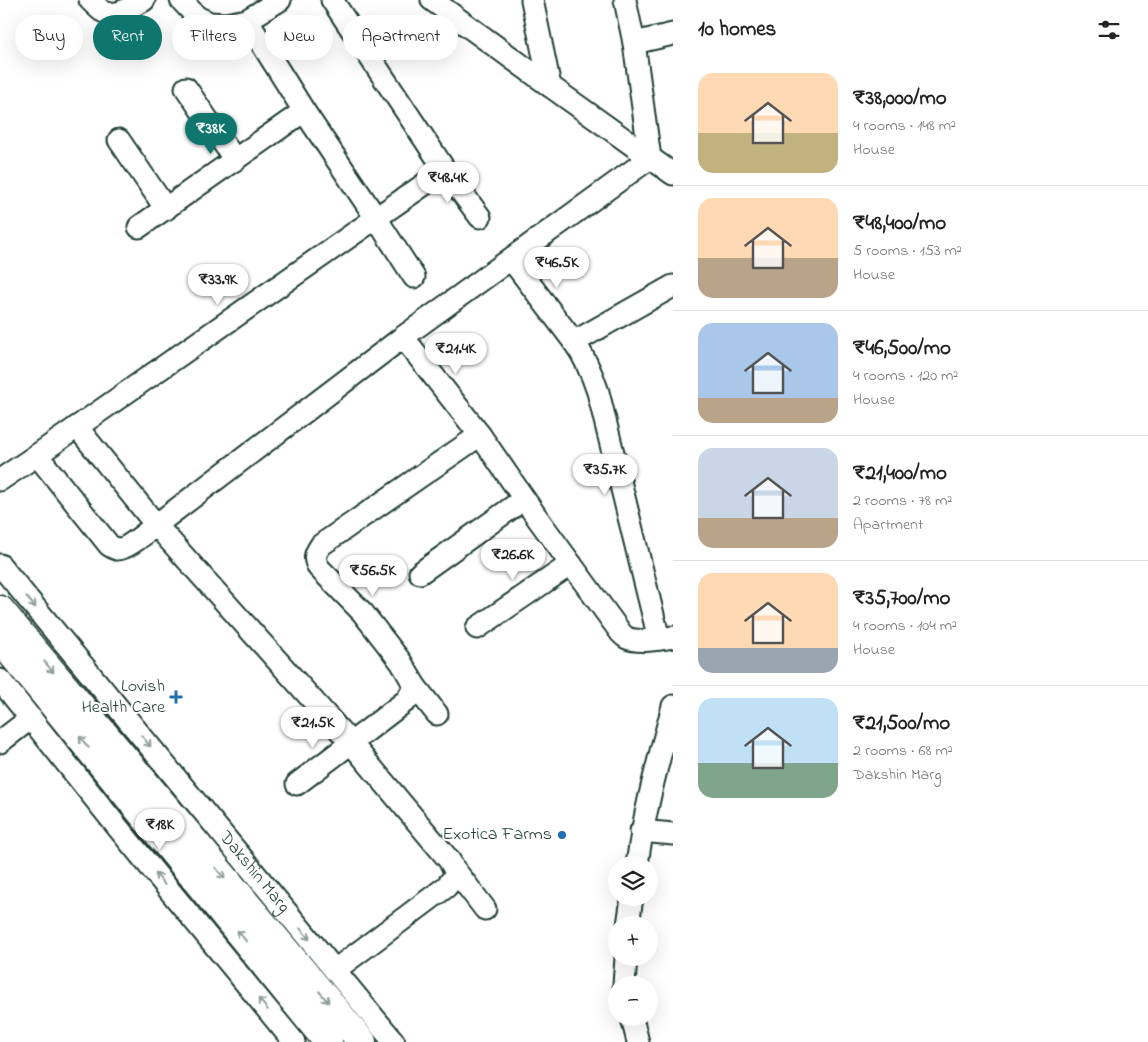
<!DOCTYPE html>
<meta charset="utf-8">
<style>
:root{--surface:#fff;--page:#f2f2f2;--text:#222;--muted:#767676;--line:#e0e0e0;--accent:#0f766e}
body{margin:0;font-family:"Indie Flower",sans-serif;background:var(--page);color:var(--text);height:100vh;display:flex;flex-direction:column;font-size:19px;white-space:nowrap}
*{box-sizing:border-box;margin:0}
p{font-size:16px;color:var(--muted)}
.icon{flex:none;width:28px;height:28px;fill:none;stroke:currentColor;stroke-width:2;stroke-linecap:round;stroke-linejoin:round}
.map{position:relative;flex:1;overflow:hidden}
.drawer{display:flex;flex-direction:column;background:var(--surface);width:475px}
.drawer>*{flex:none}
.guide{position:absolute;left:15px;top:15px;width:475px;height:45px;display:flex;gap:10px}
.buttons{position:absolute;left:608px;top:856px;display:grid;gap:10px}
.buttons a{display:grid;place-items:center;width:50px;height:50px;border-radius:50%;background:var(--surface);box-shadow:0 5px 20px #0002;font-size:25px}
.price{position:absolute;translate:-50% -42px;padding:0 11px;border-radius:18px;background:#fff;color:#222;font-size:16px;line-height:32px;filter:drop-shadow(0 1px 2px #0008)}
.price::after{content:'';position:absolute;left:50%;top:30px;width:15px;height:11px;margin-left:-8px;background:inherit;clip-path:polygon(0 0,100% 0,50% 100%)}
.price.active{background:var(--accent);color:#fff}
ul{padding:0;list-style:none}
li{display:flex;align-items:center;gap:15px;height:125px;padding:0 25px}
li+li{border-top:1px solid var(--line)}
li span{display:grid;place-items:center;flex:none;width:140px;height:100px;border-radius:15px;color:#555}
li>.icon{margin-inline-start:auto}
span .icon{width:60px;height:60px;fill:#fffc;stroke-width:1}
li b{font-size:21px}
h2{display:flex;justify-content:space-between;align-items:center;height:60px;padding:0 25px;font-size:21px}
.tag{padding:0 18px;border-radius:22px;background:var(--surface);box-shadow:0 5px 20px #0002;font-size:18px;line-height:45px}
.tag.active{background:var(--accent);color:#fff}
main{display:flex;flex:1;min-height:0}
.map>svg:first-child{display:block}
.lines{fill:none;stroke-linecap:round;stroke-linejoin:round}
.minor-casing{stroke:#1f3d34;stroke-width:25}
.highway-casing{stroke:#1f3d34;stroke-width:31}
.minor{stroke:#fff;stroke-width:21}
.highway{stroke:#fff;stroke-width:28}
.oneway{stroke:#8f9e9a}
.poi-dot{fill:#1f6fb2;stroke:#fff;stroke-width:2}
.labels{text-anchor:middle;dominant-baseline:central;stroke-width:4;stroke-linejoin:round;paint-order:stroke}
.poi-label{font-size:18px;fill:#1f3d34;stroke:#fff;text-anchor:end}
.street-label{font-size:18px;fill:#1f3d34;stroke:#fff}
</style>
<main>
<div class="map">
<svg width="673" height="1042" viewBox="0 0 673 1042">
<rect width="100%" height="100%" fill="#fff"/>
<filter id="ink" filterUnits="userSpaceOnUse"><feTurbulence type="fractalNoise" baseFrequency=".02" numOctaves="2"/><feDisplacementMap in="SourceGraphic" scale="10" xChannelSelector="R" yChannelSelector="G"/><feConvolveMatrix kernelMatrix="1 2 1 2 8 2 1 2 1" color-interpolation-filters="sRGB"/></filter>
<g filter="url(#ink)">
<g class="lines">
<g class="minor-casing">
<g id="minor">
<path d="M90,0C94,4 98,8 102,11C116,19 132,6 144,0"/>
<path d="M181,0L197,17L210,23L225,24L247,20L280,0"/>
<path d="M432,0L550,86L673,174"/>
<path d="M532,0L550,86"/>
<path d="M247,20L304,111L376,218L445,170L332,0"/>
<path d="M634,43L673,34"/>
<path d="M186,88L235,160"/>
<path d="M119,140L166,209"/>
<path d="M445,170L480,217"/>
<path d="M139,227L304,111"/>
<path d="M511,259L574,342C585,357 592,374 598,392L659,639"/>
<path d="M403,337L480,435"/>
<path d="M574,342L673,286"/>
<path d="M37,455L109,545C112,547 113,548 117,549C126,550 148,531 156,525L77,427"/>
<path d="M0,480L37,455L376,218L414,277"/>
<path id="s1" d="M0,565L394,1042"/>
<path d="M420,573L524,499"/>
<path d="M477,628L571,564"/>
<path d="M0,680L119,829L294,1042"/>
<path d="M415,686L437,714"/>
<path d="M0,742L31,718"/>
<path d="M297,784L351,743L156,525L403,337L650,158L634,43L625,0"/>
<path d="M641,831L673,834"/>
<path d="M637,865C644,811 659,759 673,706"/>
<path d="M455,870L485,909"/>
<path d="M628,925L632,898"/>
<path d="M335,970L446,887C456,875 458,874 449,860L351,743L407,700L415,686L401,662L363,613L319,568C313,558 315,554 321,545L480,435L536,516L621,633C623,635 625,637 627,638C638,643 661,639 673,637"/>
<path d="M624,985L626,958"/>
<path d="M632,1018L638,1042"/>
</g>
</g>
<g class="highway-casing">
<path id="highway" d="M0,610L362,1042
M0,639L328,1042"/>
</g>
<use href="#minor" class="minor"/>
<use href="#highway" class="highway"/>
</g>
<defs><path id="oneway-shaft" d="M-6 0H5M1.5-3L5.5 0L1.5 3" fill="none" stroke-width="1.6" stroke-linecap="round" stroke-linejoin="round" transform="scale(1.25)"/></defs>
<g class="oneway">
<use href="#oneway-shaft" transform="translate(31 602) rotate(50)"/>
<use href="#oneway-shaft" transform="translate(49 667) rotate(50)"/>
<use href="#oneway-shaft" transform="translate(146 741) rotate(50)"/>
<use href="#oneway-shaft" transform="translate(84 742) rotate(-129)"/>
<use href="#oneway-shaft" transform="translate(220 873) rotate(50)"/>
<use href="#oneway-shaft" transform="translate(160 879) rotate(-129)"/>
<use href="#oneway-shaft" transform="translate(305 934) rotate(50)"/>
<use href="#oneway-shaft" transform="translate(242 936) rotate(-129)"/>
<use href="#oneway-shaft" transform="translate(324 997) rotate(50)"/>
<use href="#oneway-shaft" transform="translate(263 1004) rotate(-129)"/>
</g>
</g>
<g class="poi-dot">
<path d="M173.5 689.5h5v5h5v5h-5v5h-5v-5h-5v-5h5z"/>
<circle cx="562" cy="835" r="5"/>
</g>
<g class="labels">
<g class="poi-label">
<text x="165" y="687">Lovish<tspan x="165" dy="21">Health Care</tspan></text>
<text x="552" y="835">Exotica Farms</text>
</g>
<g class="street-label">
<text stroke="none"><textPath href="#s1" startOffset="399">Dakshin Marg</textPath></text>
</g>
</g>
</svg>
<div class="buttons">
<a><svg class="icon" aria-label="layers" viewBox="0 0 24 24"><path d="M12 4l9 5-9 5-9-5zM3 14l9 5 9-5"/></svg></a>
<a>+</a>
<a>−</a>
</div>
<b class="price active" style="left:211px;top:155px">₹38K</b>
<b class="price" style="left:448px;top:204px">₹48.4K</b>
<b class="price" style="left:557px;top:289px">₹46.5K</b>
<b class="price" style="left:218px;top:306px">₹33.9K</b>
<b class="price" style="left:456px;top:375px">₹21.4K</b>
<b class="price" style="left:605px;top:496px">₹35.7K</b>
<b class="price" style="left:513px;top:581px">₹26.6K</b>
<b class="price" style="left:373px;top:597px">₹56.5K</b>
<b class="price" style="left:313px;top:749px">₹21.5K</b>
<b class="price" style="left:160px;top:851px">₹18K</b>
<div class="guide">
<a class="tag">Buy</a>
<a class="tag active">Rent</a>
<a class="tag">Filters</a>
<a class="tag">New</a>
<a class="tag">Apartment</a>
</div>
</div>
<section class="drawer">
<h2>10 homes<svg class="icon" aria-label="filters" viewBox="0 0 24 24"><path d="M4 7h16M4 17h16"/><circle cx="9" cy="7" r="2"/><circle cx="15" cy="17" r="2"/></svg></h2>
<ul>
<li><span style="background:linear-gradient(#ffd9b3 60%,#c2b280 0)"><svg class="icon" aria-label="home" viewBox="0 0 24 24"><path d="M3 11l9-7 9 7M6 9v11h12V9"/></svg></span><div><b>₹38,000/mo</b><p>4 rooms · 148 m²</p><p>House</p></div></li>
<li><span style="background:linear-gradient(#ffd9b3 60%,#b9a48a 0)"><svg class="icon" aria-label="home" viewBox="0 0 24 24"><path d="M3 11l9-7 9 7M6 9v11h12V9"/></svg></span><div><b>₹48,400/mo</b><p>5 rooms · 153 m²</p><p>House</p></div></li>
<li><span style="background:linear-gradient(#a9c7e8 75%,#b9a48a 0)"><svg class="icon" aria-label="home" viewBox="0 0 24 24"><path d="M3 11l9-7 9 7M6 9v11h12V9"/></svg></span><div><b>₹46,500/mo</b><p>4 rooms · 120 m²</p><p>House</p></div></li>
<li><span style="background:linear-gradient(#c9d6e8 70%,#b9a48a 0)"><svg class="icon" aria-label="home" viewBox="0 0 24 24"><path d="M3 11l9-7 9 7M6 9v11h12V9"/></svg></span><div><b>₹21,400/mo</b><p>2 rooms · 78 m²</p><p>Apartment</p></div></li>
<li><span style="background:linear-gradient(#ffd9b3 75%,#9aa5b1 0)"><svg class="icon" aria-label="home" viewBox="0 0 24 24"><path d="M3 11l9-7 9 7M6 9v11h12V9"/></svg></span><div><b>₹35,700/mo</b><p>4 rooms · 104 m²</p><p>House</p></div></li>
<li><span style="background:linear-gradient(#bfe0f5 65%,#7fa58c 0)"><svg class="icon" aria-label="home" viewBox="0 0 24 24"><path d="M3 11l9-7 9 7M6 9v11h12V9"/></svg></span><div><b>₹21,500/mo</b><p>2 rooms · 68 m²</p><p>Dakshin Marg</p></div></li>
</ul>
</section>
</main>
